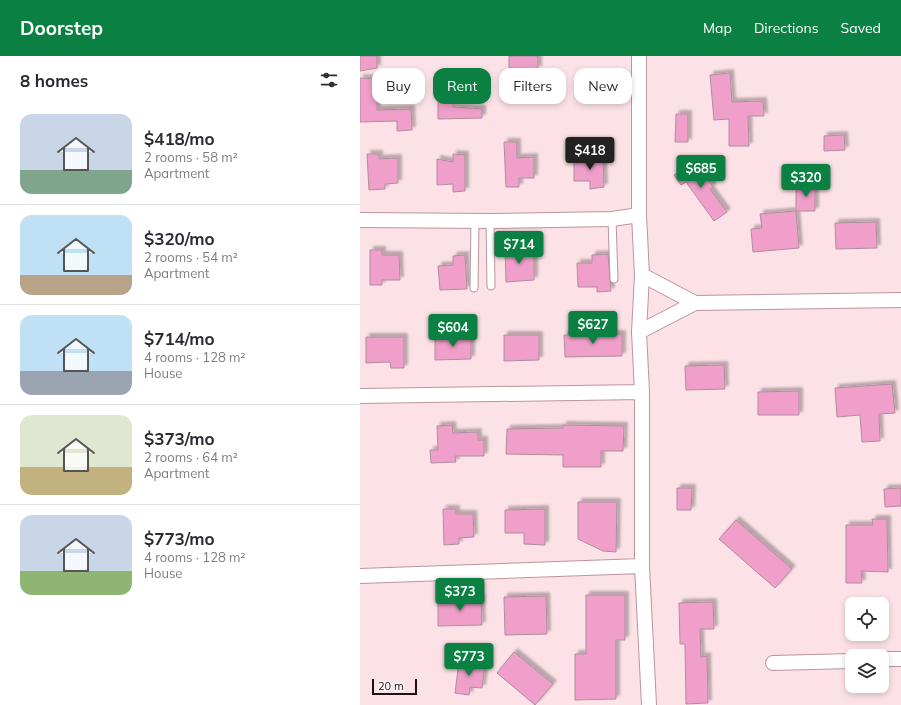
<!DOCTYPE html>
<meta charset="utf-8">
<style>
:root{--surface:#fff;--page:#f7f7f7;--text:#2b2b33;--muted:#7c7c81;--line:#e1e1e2;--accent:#0b8043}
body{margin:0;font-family:Mulish,sans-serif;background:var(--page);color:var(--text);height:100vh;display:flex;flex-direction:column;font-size:15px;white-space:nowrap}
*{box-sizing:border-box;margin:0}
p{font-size:13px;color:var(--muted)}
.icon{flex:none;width:22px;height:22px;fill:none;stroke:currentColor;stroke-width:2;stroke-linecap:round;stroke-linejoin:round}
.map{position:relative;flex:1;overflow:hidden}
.panel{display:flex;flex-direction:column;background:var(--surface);width:360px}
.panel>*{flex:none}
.hud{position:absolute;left:12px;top:12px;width:380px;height:36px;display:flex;gap:8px}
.controls{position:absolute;left:485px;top:541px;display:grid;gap:8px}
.controls a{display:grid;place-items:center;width:44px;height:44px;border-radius:8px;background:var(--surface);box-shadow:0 2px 6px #0003;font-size:20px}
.scale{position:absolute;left:12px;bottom:10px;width:45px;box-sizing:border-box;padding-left:4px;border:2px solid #1f1113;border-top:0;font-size:11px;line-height:14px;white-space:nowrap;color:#1f1113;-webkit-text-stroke:3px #fdf4f6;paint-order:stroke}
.price{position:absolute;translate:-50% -34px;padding:0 9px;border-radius:4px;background:var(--accent);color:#fff;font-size:13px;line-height:26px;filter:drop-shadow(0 1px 2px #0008)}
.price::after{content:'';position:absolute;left:50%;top:24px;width:12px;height:9px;margin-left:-6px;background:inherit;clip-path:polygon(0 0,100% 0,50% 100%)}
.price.on{background:#222;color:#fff}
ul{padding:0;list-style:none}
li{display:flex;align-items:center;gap:12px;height:100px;padding:0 20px}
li+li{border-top:1px solid var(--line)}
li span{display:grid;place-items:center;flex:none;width:112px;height:80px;border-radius:12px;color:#555}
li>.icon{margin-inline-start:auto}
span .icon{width:48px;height:48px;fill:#fffc;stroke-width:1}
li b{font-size:17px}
h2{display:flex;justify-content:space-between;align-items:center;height:48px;padding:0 20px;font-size:17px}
.chip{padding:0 14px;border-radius:12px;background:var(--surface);box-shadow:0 2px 6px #0003;font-size:14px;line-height:36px}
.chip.on{background:var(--accent);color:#fff}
header{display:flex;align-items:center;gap:24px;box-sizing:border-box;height:56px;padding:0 20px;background:var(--accent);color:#fff}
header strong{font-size:19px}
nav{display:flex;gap:22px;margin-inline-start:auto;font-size:14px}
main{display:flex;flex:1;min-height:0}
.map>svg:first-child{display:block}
.building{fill:#ef9fc9;stroke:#af8d9e;filter:url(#shadow)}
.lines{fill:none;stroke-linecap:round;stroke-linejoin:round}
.service-casing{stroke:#bc959b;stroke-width:9}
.minor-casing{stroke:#bc959b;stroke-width:16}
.service{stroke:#fff;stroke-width:7}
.minor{stroke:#fff;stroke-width:14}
</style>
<header>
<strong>Doorstep</strong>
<nav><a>Map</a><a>Directions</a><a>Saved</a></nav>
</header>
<main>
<section class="panel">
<h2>8 homes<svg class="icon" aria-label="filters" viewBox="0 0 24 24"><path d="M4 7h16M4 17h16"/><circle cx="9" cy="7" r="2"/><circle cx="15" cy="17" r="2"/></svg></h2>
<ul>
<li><span style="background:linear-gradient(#c9d6e8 70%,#7fa58c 0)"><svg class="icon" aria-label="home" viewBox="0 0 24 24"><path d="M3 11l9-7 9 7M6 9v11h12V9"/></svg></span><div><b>$418/mo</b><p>2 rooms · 58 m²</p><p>Apartment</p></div></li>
<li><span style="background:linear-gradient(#bfe0f5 75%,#b9a48a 0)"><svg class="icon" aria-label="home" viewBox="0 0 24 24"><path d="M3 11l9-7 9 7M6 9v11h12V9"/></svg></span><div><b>$320/mo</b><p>2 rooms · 54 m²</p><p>Apartment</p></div></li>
<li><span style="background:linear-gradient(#bfe0f5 70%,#9aa5b1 0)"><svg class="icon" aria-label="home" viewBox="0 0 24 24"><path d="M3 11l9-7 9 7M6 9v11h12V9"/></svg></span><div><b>$714/mo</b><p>4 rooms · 128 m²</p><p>House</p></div></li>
<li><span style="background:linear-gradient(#dfe7d0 65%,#c2b280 0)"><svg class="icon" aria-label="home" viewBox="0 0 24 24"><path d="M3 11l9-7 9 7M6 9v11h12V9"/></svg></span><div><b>$373/mo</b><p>2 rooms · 64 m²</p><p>Apartment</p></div></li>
<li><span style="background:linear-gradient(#c9d6e8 70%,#8fb573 0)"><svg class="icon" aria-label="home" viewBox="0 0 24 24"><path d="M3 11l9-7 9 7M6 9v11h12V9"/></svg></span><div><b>$773/mo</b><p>4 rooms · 128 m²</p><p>House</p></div></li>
</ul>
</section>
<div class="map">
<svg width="541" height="649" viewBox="0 0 541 649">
<defs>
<filter id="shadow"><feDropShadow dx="3.5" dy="-3.5" stdDeviation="1" flood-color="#0004"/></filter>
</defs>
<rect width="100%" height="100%" fill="#fce2e6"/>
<path class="building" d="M0,0H17V12L0,15Z
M149,0H178V13L149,12Z
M370,17L372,46L403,45L404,60H388L389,90H369V63L354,64L350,19Z
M0,22L17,23V54L51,53L52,74L37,75V65L0,66Z
M78,25L92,26L93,51L122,53V62L78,63Z
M316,58H328V86H315Z
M484,79L485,94L464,95V80Z
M144,86H157V102L174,101V122H159V131H146Z
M7,98H19V103L38,102V127L25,128V133L9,134Z
M93,98L105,99V135L93,136V128L77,129V103L93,106Z
M232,98H243L244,131L230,133V125H214V102L231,103Z
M336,104L350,123L349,125L353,131L350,133L367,156L354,165L326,126L321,129L314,119Z
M436,129H455V155H436Z
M436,155L439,192L393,196L391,173L402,172L400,158Z
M516,166L517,192L476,193L475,167Z
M159,189V197L174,196V224L146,226L145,190Z
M10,194H22V199H39L40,224H22V229H10Z
M248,198L251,235L237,236V231H218L217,207H232V199Z
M105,199L107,233L80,234L78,210L93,209V200Z
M262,278V300L205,301L204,279Z
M144,279H179V304L144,305Z
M6,281H44V312H31L30,306L6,307Z
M111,281V303L75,304V282Z
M364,309L365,333L326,334L325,310Z
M532,328L535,357L519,358L520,385L502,386L500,359L477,361L475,332Z
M439,335V359H398V336Z
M92,369L93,377L118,376V384H124V400H95L96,406L71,407L70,394H78L77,370Z
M203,369L264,370L263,395H241V411H203V399L146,398L147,373L203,372Z
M317,432H332L331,454H317Z
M541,432V450L525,451L524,433Z
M218,446H257L256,496L243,495L218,483Z
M83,453H96V458H113L114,481L99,482V488L84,489Z
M185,453V489L164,488V477H145V454Z
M512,463H527L528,516L501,515L502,527H486V469H513Z
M376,464L432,513L415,532L359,483Z
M226,539H265V584H256V643L215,644V598H226Z
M186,540L187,578L145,579L144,541Z
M121,541L122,569L78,570V542Z
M353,546L354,573H340L341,601L347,600L348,647L326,648L325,588H320L319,547Z
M154,596L193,628L175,649L137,617Z
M99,605L125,608L122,632L110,631L109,639L95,637Z"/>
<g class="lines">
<g class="service-casing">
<path id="service" d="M252,163L254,223
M130,165L131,230
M114,232L115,165"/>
</g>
<g class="minor-casing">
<path id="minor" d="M279,0V159L282,219L279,276L282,336V510L289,649
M0,164L130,165L252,163L279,159
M282,219L335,247
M279,276L335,247L541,244
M0,340L282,336
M0,520L282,510
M522,603H541
M413,607L492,605"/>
</g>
<use href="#service" class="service"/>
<use href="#minor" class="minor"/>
</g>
</svg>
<div class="controls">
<a><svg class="icon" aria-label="locate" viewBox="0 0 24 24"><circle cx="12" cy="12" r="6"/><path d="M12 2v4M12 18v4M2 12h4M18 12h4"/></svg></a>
<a><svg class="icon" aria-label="layers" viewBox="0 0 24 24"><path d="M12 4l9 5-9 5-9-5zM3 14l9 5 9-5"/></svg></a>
</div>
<div class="scale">20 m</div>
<b class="price on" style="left:230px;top:115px">$418</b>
<b class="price" style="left:341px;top:133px">$685</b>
<b class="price" style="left:446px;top:142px">$320</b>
<b class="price" style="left:159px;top:209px">$714</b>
<b class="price" style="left:233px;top:289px">$627</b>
<b class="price" style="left:93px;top:292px">$604</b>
<b class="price" style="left:100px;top:556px">$373</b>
<b class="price" style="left:109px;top:621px">$773</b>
<div class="hud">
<a class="chip">Buy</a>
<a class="chip on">Rent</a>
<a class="chip">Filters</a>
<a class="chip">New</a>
</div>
</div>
</main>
